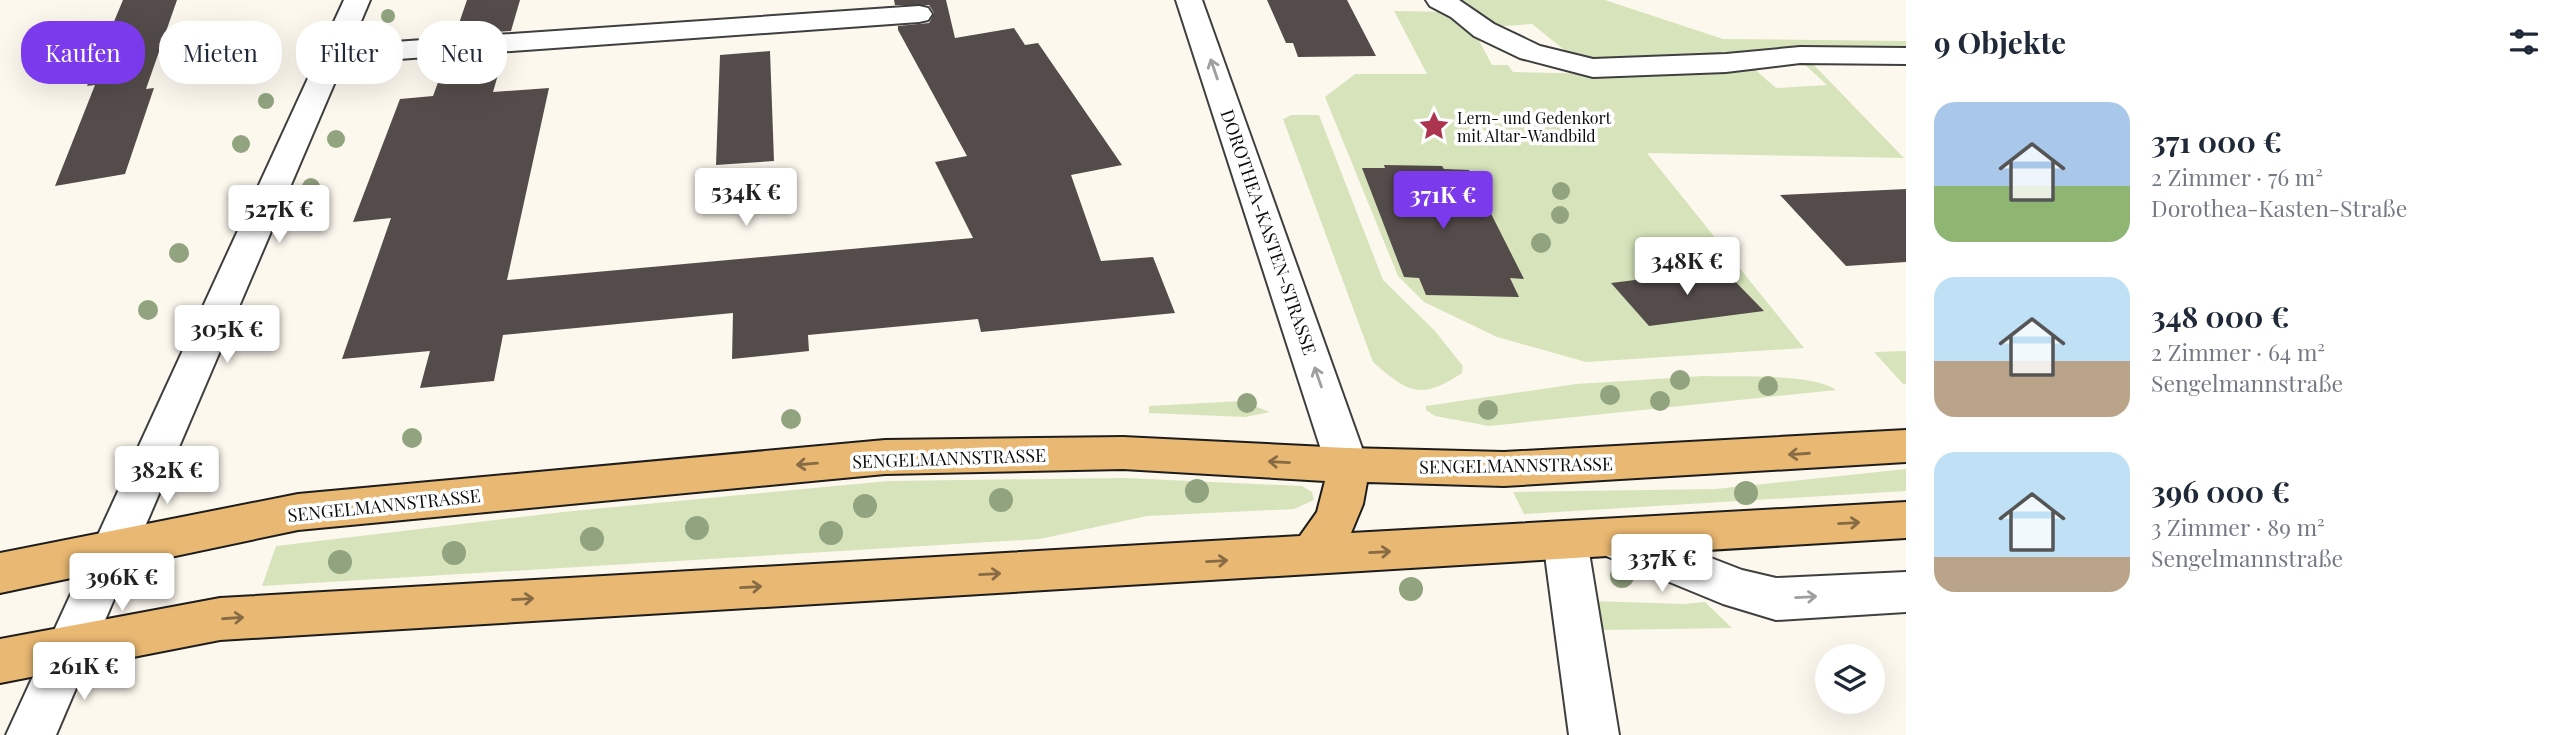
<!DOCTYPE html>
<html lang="de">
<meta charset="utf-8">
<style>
:root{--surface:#fff;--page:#f2f2f3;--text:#1f2937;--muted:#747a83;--accent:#7c3aed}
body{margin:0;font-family:"Playfair Display",serif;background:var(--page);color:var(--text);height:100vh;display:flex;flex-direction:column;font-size:26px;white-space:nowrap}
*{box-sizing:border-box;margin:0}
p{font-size:23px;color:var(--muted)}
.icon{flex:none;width:38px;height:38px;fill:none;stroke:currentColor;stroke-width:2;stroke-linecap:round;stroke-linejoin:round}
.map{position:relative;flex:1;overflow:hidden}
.details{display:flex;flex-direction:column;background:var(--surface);width:665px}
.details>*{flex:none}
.guide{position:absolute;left:21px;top:21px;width:665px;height:63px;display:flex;gap:14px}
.fabs{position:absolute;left:1815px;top:644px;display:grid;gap:14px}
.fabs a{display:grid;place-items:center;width:70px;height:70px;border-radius:50%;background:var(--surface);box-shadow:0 7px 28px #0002;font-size:35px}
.price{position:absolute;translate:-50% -60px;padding:0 16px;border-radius:7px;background:#fff;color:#222;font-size:23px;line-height:46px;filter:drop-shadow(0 2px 4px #0008)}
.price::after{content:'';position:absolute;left:50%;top:42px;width:21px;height:16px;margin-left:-10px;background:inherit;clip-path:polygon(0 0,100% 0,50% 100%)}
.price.current{background:var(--accent);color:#fff}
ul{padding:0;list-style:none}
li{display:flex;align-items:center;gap:21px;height:175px;padding:0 28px}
li span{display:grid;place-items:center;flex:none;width:196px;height:140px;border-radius:21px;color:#555}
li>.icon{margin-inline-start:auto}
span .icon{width:84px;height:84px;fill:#fffc;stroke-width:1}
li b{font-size:30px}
h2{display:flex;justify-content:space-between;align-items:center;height:84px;padding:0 28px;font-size:30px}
.pill{padding:0 24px;border-radius:28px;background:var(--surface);box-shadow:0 7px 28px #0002;font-size:24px;line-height:63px}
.pill.current{background:var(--accent);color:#fff}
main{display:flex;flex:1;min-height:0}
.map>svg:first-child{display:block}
.green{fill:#d7e4bb}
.building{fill:#544c4a}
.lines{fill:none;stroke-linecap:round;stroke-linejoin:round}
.minor-casing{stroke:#3f3f3f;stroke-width:4}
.major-casing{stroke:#1d1d1d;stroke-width:4}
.minor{fill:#fff;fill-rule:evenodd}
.major{fill:#e9b872;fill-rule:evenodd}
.tree{fill:#91a37f}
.oneway{stroke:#9e9e9e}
.oneway2{stroke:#866b44}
.labels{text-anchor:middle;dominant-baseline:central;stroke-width:7;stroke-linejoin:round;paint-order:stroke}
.far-poi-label{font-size:16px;fill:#0c0c0c;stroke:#fff;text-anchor:start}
.street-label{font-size:18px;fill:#0c0c0c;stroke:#fff}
</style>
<main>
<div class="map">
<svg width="1906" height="735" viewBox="0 0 1906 735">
<rect width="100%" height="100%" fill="#fdf8ee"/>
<path class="green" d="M1451,0H1605L1723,39L1906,41V48L1794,47L1716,57L1578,61L1532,24L1492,27Z
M1394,11L1451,12L1475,33L1492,65H1508L1513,72L1599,74L1751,66L1776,88L1827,85L1803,63H1812L1904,158L1647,153L1804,348L1586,362L1497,337L1424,302L1398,276L1325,97L1355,74H1427Z
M1291,115H1319L1383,280L1434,330L1463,366L1462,373C1421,401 1407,392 1373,362L1283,119Z
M1906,351V384H1903L1874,352Z
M1703,376C1734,377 1813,373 1836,390L1489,426L1435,416L1426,410V406L1576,384Z
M1242,401L1270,412L1245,417L1149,413V406Z
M1906,469V491L1524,514L1513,492L1715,489Z
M1125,478L1302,486L1312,492L1314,500L1294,509L1147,516L1040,539L262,586L276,546L563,512L888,481Z
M1591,601L1684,604L1705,602L1732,628L1603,630Z"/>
<path class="building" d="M123,0H177L146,89L154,88L125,174L55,186L95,85L87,86Z
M467,0H520L511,31L455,35Z
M894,0H946L955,38L1014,28L1025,45L1038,43L1122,165L1071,175L1101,261L1153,257L1175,313L981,332L978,319L808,335L809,351L732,359L733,313L503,335L494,381L420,388L430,351L342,359L391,218L353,222L400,99L433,96L447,58L504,54L493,92L549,88L507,280L973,238L935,162L967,156L898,30V26L929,23L934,13L929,5H895Z
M1267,0H1347L1376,56L1298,57L1293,43H1286Z
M770,51L774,161L716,165L720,55Z
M1384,165L1442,166L1444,169L1469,170L1524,279L1510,278L1519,297L1426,295L1419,278L1404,277L1362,168H1385Z
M1906,189V262L1846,266L1780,195Z
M1723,269L1764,311L1649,326L1611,283Z"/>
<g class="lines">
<g class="minor-casing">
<path id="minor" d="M344,0H370L351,45L919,6L928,8L932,14L928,20L919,22L343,63L56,735H6Z
M1176,0H1202L1368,465L1362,477L1347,482L1332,477L1326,465Z
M1426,0H1459L1494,24L1540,46L1593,59L1726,54L1800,47L1906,48V64L1800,63L1726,72L1593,77L1520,58L1474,36L1451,17L1430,6Z
M1610,519L1742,570L1776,578L1906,572V612L1776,620L1723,604L1594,551L1588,538L1594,525Z
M1565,521L1581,527L1587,540L1619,735H1569L1543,540L1549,527Z"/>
</g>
<g class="major-casing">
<path id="major" d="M1906,430V462L1504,486L1367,482L1363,504L1351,533L1906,502V538L220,640L0,683V639L220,598L1300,536L1317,512L1325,481L1123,469L885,474L298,530L0,593V553L298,494L885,440L1123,437L1347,448L1504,452Z"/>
</g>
<use href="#minor" class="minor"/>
<use href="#major" class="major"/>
</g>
<g class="tree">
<circle cx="388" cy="16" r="7"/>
<circle cx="359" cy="73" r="8"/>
<circle cx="266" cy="101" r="8"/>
<circle cx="336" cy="139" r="9"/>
<circle cx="241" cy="144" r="9"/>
<circle cx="311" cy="187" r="9"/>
<circle cx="1561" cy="191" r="9"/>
<circle cx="1560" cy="215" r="9"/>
<circle cx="1541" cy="243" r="10"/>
<circle cx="179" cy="253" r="10"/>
<circle cx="148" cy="310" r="10"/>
<circle cx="1680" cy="380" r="10"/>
<circle cx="1768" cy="386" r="10"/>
<circle cx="1610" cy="395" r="10"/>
<circle cx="1660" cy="401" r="10"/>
<circle cx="1247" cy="403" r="10"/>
<circle cx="1488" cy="410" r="10"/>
<circle cx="791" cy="419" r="10"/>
<circle cx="412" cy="438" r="10"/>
<circle cx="1197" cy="491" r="12"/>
<circle cx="1746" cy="493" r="12"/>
<circle cx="1001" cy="500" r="12"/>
<circle cx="865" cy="506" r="12"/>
<circle cx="697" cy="528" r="12"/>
<circle cx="831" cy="533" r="12"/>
<circle cx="592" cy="539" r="12"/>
<circle cx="454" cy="553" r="12"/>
<circle cx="340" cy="562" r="12"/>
<circle cx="1622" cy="576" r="12"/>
<circle cx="1411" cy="589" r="12"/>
</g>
<defs><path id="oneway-shaft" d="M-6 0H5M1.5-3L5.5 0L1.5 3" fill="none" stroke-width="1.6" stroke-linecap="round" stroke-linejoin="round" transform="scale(1.75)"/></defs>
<g class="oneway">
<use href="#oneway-shaft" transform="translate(1214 69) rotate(-109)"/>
<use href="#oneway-shaft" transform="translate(1318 377) rotate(-109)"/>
<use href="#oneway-shaft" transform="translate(1806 597) rotate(-3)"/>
</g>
<g class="oneway2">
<use href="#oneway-shaft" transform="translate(1799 454) rotate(176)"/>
<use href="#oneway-shaft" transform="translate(1279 462) rotate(-177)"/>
<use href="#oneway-shaft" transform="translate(807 464) rotate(175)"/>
<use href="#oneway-shaft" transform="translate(1849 523) rotate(-3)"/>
<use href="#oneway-shaft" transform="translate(1380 552) rotate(-3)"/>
<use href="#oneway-shaft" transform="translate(1217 561) rotate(-3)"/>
<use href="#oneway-shaft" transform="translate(990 574) rotate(-3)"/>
<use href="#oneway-shaft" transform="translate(751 587) rotate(-3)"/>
<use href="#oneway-shaft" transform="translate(523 599) rotate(-3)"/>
<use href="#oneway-shaft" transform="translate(233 618) rotate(-4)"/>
</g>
<defs>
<g id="sight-bare" transform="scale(2.415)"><path d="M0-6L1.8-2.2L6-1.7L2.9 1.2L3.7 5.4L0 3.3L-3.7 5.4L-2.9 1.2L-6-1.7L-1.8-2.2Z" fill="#ad344e" stroke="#fff" stroke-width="2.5" paint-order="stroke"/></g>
</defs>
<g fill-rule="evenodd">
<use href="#sight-bare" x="1434" y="126"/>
</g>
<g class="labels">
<g class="far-poi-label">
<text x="1457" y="117">Lern- und Gedenkort<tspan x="1457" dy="18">mit Altar-Wandbild</tspan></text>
</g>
<g class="street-label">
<text transform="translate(1269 232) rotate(71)">DOROTHEA-KASTEN-STRASSE</text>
<text transform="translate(949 458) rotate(-2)">SENGELMANNSTRASSE</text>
<text transform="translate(1516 465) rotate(-1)">SENGELMANNSTRASSE</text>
<text transform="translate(384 505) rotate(-6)">SENGELMANNSTRASSE</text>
</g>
</g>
</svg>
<div class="fabs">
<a><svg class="icon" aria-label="layers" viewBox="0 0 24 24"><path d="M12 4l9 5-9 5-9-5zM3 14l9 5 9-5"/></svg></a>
</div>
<b class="price" style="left:746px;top:228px">534K €</b>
<b class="price current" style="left:1443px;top:231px">371K €</b>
<b class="price" style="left:279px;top:245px">527K €</b>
<b class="price" style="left:1687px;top:297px">348K €</b>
<b class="price" style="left:227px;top:365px">305K €</b>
<b class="price" style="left:167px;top:506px">382K €</b>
<b class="price" style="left:1662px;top:594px">337K €</b>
<b class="price" style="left:122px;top:613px">396K €</b>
<b class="price" style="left:84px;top:702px">261K €</b>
<div class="guide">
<a class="pill current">Kaufen</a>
<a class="pill">Mieten</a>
<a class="pill">Filter</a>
<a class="pill">Neu</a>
</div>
</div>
<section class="details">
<h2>9 Objekte<svg class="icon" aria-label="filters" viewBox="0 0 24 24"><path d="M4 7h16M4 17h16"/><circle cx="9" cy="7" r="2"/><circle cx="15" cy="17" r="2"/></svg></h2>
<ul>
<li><span style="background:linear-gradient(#a9c7e8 60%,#8fb573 0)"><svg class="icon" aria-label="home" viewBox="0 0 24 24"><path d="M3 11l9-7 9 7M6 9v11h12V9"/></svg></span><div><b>371 000 €</b><p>2 Zimmer · 76 m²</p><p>Dorothea-Kasten-Straße</p></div></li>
<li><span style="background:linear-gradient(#bfe0f5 60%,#b9a48a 0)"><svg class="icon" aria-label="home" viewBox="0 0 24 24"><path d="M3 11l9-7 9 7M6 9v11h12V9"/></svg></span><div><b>348 000 €</b><p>2 Zimmer · 64 m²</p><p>Sengelmannstraße</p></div></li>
<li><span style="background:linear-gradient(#bfe0f5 75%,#b9a48a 0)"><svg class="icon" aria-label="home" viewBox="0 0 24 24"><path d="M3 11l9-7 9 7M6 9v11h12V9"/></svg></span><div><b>396 000 €</b><p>3 Zimmer · 89 m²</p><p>Sengelmannstraße</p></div></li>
</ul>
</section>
</main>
